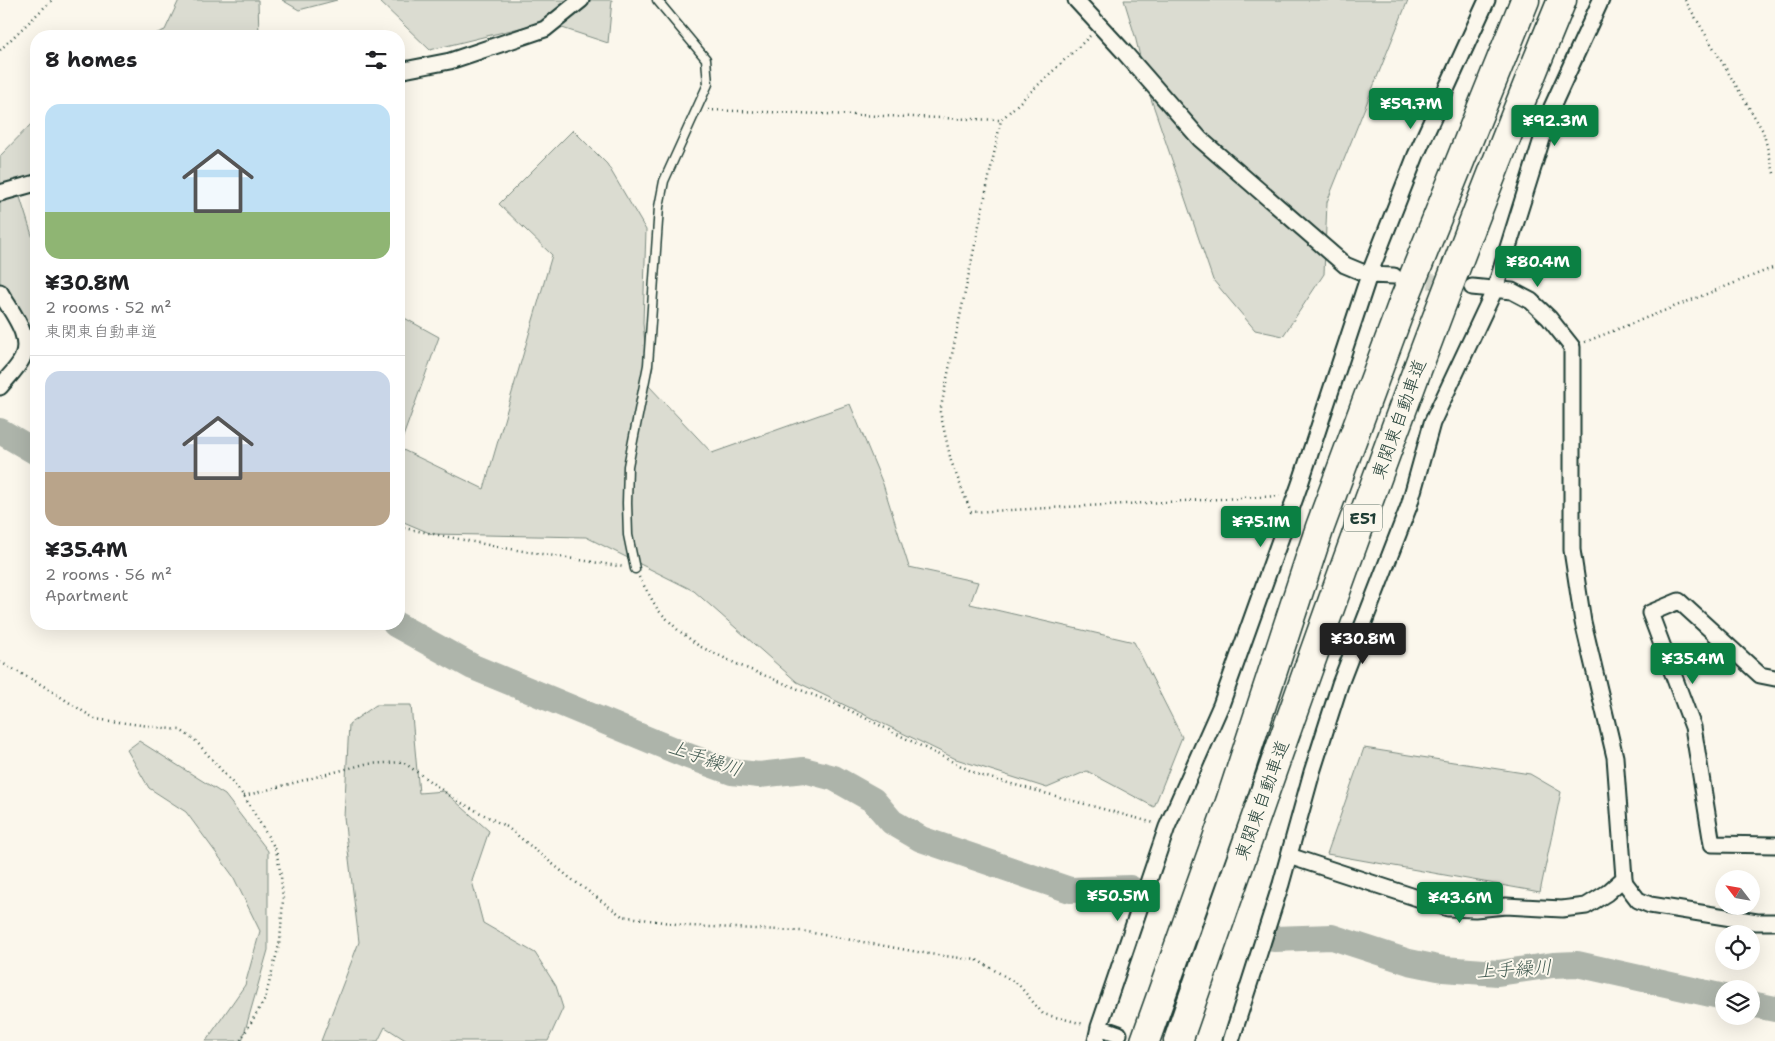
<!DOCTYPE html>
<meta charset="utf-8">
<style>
:root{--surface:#fff;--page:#f6f6f6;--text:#202124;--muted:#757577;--line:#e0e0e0;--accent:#0b8043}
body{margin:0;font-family:"Shantell Sans","Klee One",sans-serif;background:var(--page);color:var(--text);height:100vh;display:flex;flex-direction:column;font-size:19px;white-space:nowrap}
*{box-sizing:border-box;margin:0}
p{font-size:16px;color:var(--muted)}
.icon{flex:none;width:28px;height:28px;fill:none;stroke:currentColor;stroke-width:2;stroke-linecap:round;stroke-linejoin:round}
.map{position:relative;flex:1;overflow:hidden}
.panel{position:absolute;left:30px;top:30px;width:375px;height:600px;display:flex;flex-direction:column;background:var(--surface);border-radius:20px;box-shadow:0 5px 20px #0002}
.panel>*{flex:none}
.needle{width:32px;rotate:301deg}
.fabs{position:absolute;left:1715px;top:870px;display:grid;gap:10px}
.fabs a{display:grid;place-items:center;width:45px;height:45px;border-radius:50%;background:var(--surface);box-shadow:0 5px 20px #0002;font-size:25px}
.price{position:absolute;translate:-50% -42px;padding:0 11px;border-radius:5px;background:var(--accent);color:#fff;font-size:16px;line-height:32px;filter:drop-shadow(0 1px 2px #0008)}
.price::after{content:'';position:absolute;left:50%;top:30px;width:15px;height:11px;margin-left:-8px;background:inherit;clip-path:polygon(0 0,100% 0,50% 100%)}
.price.selected{background:#222;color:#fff}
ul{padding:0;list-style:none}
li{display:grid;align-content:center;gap:10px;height:265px;padding:0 15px}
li+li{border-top:1px solid var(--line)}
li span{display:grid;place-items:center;height:155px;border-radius:15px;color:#555}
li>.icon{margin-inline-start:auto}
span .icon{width:90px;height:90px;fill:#fffc;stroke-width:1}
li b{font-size:21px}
h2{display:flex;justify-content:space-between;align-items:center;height:60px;padding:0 15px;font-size:21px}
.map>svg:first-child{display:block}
.green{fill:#dbdcd1;stroke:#7d8c82}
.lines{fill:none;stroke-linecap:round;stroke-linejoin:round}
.river{stroke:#adb4aa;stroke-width:26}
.street-tunnel{stroke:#cfd2c7;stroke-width:15;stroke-dasharray:15 8;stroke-linecap:butt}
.lane-casing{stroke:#1f3d34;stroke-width:11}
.street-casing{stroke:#1f3d34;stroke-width:19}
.highway-casing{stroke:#1f3d34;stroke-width:31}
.path{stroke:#1f3d34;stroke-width:2.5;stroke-dasharray:1 4;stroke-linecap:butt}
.lane{stroke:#fbf7ec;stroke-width:8}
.street{stroke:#fbf7ec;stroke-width:15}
.highway{stroke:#fbf7ec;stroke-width:28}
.labels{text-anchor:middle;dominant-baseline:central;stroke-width:4;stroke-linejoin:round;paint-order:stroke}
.shield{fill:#fbf7ec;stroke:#61756b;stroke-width:1}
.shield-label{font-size:16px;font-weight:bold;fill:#1f3d34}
.street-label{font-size:18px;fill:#1f3d34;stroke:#fbf7ec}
.water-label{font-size:19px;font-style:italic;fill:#425b52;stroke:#fbf7ec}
</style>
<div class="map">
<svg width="1775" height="1041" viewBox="0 0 1775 1041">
<rect width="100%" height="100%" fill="#fbf7ec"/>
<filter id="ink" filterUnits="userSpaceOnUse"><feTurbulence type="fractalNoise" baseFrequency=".02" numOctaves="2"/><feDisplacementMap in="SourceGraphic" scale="10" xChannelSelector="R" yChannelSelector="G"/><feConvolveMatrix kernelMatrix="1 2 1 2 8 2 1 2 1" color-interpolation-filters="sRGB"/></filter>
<g filter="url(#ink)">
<path class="green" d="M179,0H258L259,36H150L165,30Z
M282,0H337L299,10Z
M378,0H612L608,43L544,22L430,50Z
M1124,0H1408L1327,202L1324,274L1283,336L1255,330L1213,280L1148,90L1135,36Z
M36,119V185L19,194L36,248V360L11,326L0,286V156Z
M573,130L607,164L646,230L643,323L649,386L712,453L850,404L883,484L909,567L978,582L970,604L1134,642L1182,737L1154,807L1087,771L1047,788L956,759L797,682L694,591L586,537L432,534L399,520V315L439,337L399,448L484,489L552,255L499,204Z
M376,705H411L419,793L444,791L489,831L472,881L483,923L535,953L556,986L563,1008L548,1041H407L385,1027L378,1041H321L359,942L344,817L349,724Z
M139,741L225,795L268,851V950L242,1041H206L245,985L260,931L233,876L186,812L149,788L127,750Z
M1364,748L1530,774L1561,792L1540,892L1327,854Z"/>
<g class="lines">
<path class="river" d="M0,431L36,452
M395,624L473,667L688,756L732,772L759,775L804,770L834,778L873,800L892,822L921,839L1070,890L1130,888
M1274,939L1332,937L1409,962L1443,969L1498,973L1553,965L1577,964L1724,997
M1751,1004L1775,1009"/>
<path class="street-tunnel" d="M1406,278L1472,287"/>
<g class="lane-casing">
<path id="lane" d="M635,569L628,535L627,503L628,466L648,365L659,207L664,181L708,84L706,59L657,0"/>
</g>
<g class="street-casing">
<path id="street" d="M1076,0L1124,52L1200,139L1345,265L1369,275L1394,276
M399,71L450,61L545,29L581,0
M0,193L36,183
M1472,287L1512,291L1531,301L1549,318L1572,347V550L1583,622L1615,757L1624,878L1625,883L1638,900L1650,905L1757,922H1775
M0,292C11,312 33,336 22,359C17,369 7,378 0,387
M1775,678L1760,675L1679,601L1650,613L1693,727L1712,844L1775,845
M1289,856L1448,908L1475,909L1506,906L1562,909L1586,906L1607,893L1624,878
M1099,1027L1119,1034
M1096,1041L1099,1027L1167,827L1221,705L1300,484L1369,275L1416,155L1487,0
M1231,1041L1281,884L1312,772L1340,684L1409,506L1432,423L1495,289L1552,107L1601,0"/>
</g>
<g class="highway-casing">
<path id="highway" d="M1145,1041L1230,802L1320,527L1402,305L1525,0
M1178,1041C1299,692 1421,342 1562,0"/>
</g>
<path class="path" d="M1685,0L1763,131L1775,177
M1090,36L1001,120L940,412L951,461L971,512L1280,496
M0,50L52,0
M708,110L1001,120
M1585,342L1775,267
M399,527L498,547L624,567
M639,577L658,610L678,630L699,646L741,666L843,707L979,775L1154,823
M0,662L42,685L95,719L180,730L195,740L244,796L276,850L281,876L283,900L280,941L265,999L240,1041
M244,796L365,764L403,762L456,800L507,827L570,878L622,916L690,926L802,931L929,954L977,960L1018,984L1043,1014L1084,1024"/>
<use href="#lane" class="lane"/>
<use href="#street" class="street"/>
<use href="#highway" class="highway"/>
</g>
</g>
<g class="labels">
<rect class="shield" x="1344" y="504.5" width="38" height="27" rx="4"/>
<g class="shield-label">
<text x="1363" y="518">E51</text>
</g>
<g class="street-label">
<text transform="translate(1399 419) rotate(-70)">東関東自動車道</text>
<text transform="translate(1262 800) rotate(-70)">東関東自動車道</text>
</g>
<g class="water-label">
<text transform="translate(705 758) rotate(19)">上手繰川</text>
<text transform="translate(1514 969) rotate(-3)">上手繰川</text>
</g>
</g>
</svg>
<div class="fabs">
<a><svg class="needle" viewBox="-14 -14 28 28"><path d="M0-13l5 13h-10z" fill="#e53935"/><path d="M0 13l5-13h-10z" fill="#757577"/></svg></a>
<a><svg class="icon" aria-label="locate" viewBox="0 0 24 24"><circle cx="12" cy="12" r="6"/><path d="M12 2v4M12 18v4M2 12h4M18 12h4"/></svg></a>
<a><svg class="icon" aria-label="layers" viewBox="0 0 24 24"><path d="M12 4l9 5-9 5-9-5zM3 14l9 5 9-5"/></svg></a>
</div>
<b class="price" style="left:1411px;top:130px">¥59.7M</b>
<b class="price" style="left:1555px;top:147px">¥92.3M</b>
<b class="price" style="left:1538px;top:288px">¥80.4M</b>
<b class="price" style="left:1261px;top:548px">¥75.1M</b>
<b class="price selected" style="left:1363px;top:665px">¥30.8M</b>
<b class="price" style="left:1693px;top:685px">¥35.4M</b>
<b class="price" style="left:1118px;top:922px">¥50.5M</b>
<b class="price" style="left:1460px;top:924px">¥43.6M</b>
<section class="panel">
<h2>8 homes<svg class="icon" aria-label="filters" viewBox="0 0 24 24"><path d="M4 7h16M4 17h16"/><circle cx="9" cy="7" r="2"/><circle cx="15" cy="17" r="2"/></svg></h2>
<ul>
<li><span style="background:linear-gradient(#bfe0f5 70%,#8fb573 0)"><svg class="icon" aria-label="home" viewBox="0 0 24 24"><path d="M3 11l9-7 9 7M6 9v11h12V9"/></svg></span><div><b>¥30.8M</b><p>2 rooms · 52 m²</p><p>東関東自動車道</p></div></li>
<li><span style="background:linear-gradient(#c9d6e8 65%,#b9a48a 0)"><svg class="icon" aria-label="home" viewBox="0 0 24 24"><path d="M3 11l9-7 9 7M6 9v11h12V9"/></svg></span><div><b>¥35.4M</b><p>2 rooms · 56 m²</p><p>Apartment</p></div></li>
</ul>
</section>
</div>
